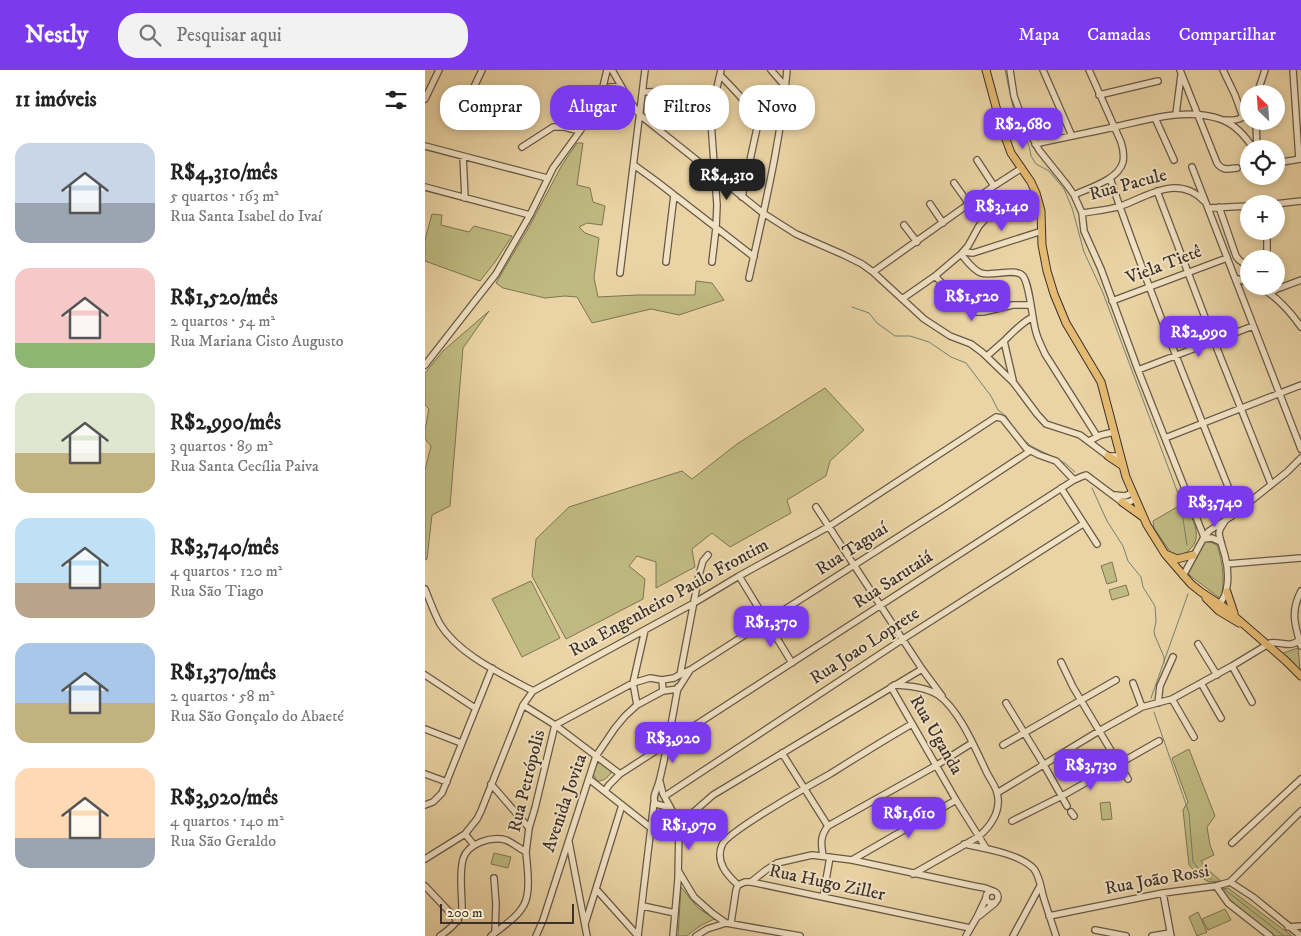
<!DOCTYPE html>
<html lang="pt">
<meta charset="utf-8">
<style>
:root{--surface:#fff;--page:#f2f2f2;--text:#222;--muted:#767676;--accent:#7c3aed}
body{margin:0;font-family:"IM FELL DW Pica",serif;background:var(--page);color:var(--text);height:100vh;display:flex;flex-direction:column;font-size:19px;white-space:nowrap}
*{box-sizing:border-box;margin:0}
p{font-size:16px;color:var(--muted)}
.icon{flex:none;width:28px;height:28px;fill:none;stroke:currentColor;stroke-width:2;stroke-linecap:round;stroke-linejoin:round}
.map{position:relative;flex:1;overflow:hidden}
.panel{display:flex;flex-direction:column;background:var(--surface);width:425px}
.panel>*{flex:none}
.guide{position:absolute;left:15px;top:15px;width:475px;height:45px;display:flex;gap:10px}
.needle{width:32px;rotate:335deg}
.controls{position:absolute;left:815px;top:15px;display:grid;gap:10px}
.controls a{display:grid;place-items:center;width:45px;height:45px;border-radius:50%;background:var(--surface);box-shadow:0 2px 8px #0003;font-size:25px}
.scale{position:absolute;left:15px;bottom:12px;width:134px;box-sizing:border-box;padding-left:5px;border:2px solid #3b302a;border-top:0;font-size:14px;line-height:18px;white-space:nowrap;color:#3b302a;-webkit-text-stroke:4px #f1e2c4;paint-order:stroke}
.price{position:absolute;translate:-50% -42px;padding:0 11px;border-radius:10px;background:var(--accent);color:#fff;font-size:16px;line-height:32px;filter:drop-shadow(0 1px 2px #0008)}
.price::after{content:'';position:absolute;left:50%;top:30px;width:15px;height:11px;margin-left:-8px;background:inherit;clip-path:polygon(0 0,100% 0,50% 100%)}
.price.current{background:#222;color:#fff}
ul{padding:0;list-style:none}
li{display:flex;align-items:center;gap:15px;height:125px;padding:0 15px}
li span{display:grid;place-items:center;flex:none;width:140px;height:100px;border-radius:15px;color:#555}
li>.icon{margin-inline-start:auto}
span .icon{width:60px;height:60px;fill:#fffc;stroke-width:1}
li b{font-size:21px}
h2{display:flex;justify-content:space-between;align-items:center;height:60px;padding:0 15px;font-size:21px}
.pill{padding:0 18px;border-radius:20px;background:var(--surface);box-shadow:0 2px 8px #0003;font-size:18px;line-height:45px}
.pill.current{background:var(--accent);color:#fff}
header{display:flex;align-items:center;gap:30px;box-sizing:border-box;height:70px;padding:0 25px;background:var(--accent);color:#fff}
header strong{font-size:24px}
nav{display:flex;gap:28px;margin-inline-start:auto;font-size:18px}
.search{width:350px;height:45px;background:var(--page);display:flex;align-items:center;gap:12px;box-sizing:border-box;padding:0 18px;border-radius:20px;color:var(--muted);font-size:19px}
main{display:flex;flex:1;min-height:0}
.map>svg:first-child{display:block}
.green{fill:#bfba81;stroke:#7d7556}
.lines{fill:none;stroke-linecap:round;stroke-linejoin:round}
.stream{stroke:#738271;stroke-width:1}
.minor-casing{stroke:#675948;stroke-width:8}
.major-casing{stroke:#3b302a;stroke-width:9}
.minor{stroke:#f1e2c4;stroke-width:5.5}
.major{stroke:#e5ba72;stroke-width:7}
.labels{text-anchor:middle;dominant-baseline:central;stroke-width:4;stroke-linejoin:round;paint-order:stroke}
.street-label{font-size:18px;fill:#3b302a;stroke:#f1e2c4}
</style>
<header>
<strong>Nestly</strong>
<div class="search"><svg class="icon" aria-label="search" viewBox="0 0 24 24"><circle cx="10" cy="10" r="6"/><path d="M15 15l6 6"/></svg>Pesquisar aqui</div>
<nav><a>Mapa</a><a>Camadas</a><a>Compartilhar</a></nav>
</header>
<main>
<section class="panel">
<h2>11 imóveis<svg class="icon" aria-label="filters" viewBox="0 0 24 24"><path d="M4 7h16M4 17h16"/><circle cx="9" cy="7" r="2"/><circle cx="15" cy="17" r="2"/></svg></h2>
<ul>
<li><span style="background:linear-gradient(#c9d6e8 60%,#9aa5b1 0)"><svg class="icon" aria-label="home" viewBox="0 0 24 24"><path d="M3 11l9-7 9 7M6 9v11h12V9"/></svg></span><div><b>R$4,310/mês</b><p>5 quartos · 163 m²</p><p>Rua Santa Isabel do Ivaí</p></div></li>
<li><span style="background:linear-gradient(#f6c9c9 75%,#8fb573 0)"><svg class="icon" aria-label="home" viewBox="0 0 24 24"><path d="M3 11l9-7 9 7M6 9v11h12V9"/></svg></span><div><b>R$1,520/mês</b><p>2 quartos · 54 m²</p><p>Rua Mariana Cisto Augusto</p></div></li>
<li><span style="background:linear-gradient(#dfe7d0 60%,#c2b280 0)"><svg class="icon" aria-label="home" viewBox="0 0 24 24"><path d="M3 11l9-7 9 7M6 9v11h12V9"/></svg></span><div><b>R$2,990/mês</b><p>3 quartos · 89 m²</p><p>Rua Santa Cecília Paiva</p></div></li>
<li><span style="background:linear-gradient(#bfe0f5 65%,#b9a48a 0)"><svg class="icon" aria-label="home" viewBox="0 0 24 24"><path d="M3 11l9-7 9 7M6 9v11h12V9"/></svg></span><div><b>R$3,740/mês</b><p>4 quartos · 120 m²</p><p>Rua São Tiago</p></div></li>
<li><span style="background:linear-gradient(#a9c7e8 60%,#c2b280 0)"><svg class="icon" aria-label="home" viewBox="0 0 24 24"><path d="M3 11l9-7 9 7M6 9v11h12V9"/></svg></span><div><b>R$1,370/mês</b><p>2 quartos · 58 m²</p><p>Rua São Gonçalo do Abaeté</p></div></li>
<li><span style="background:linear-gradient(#ffd9b3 70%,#9aa5b1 0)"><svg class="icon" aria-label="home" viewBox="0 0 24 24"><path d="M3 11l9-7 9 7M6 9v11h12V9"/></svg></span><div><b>R$3,920/mês</b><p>4 quartos · 140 m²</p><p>Rua São Geraldo</p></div></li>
</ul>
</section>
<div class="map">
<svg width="876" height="866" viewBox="0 0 876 866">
<rect width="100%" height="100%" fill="#ead3a4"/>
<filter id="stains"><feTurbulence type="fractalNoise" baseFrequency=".004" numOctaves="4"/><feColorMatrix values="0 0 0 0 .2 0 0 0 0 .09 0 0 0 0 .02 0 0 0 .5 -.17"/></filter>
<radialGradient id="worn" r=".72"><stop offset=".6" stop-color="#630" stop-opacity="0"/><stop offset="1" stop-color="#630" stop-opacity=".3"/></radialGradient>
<path class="green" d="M152,73H158L152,115L165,118L168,132L180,136L177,155L162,153L154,157L160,163L174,168L169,208L173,227L212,225H270L271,211L287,213L299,230L254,245L226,239L167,253L152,227L140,226L120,228L78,218L71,213L104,157L137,95Z
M7,144L17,145L16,155L44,162L49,156L87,166L70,192L55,211L0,191V170Z
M64,241L38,278L25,436L7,445L2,489L0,490V400L6,376L0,369V360L4,339L0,335V303L18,281Z
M400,318L439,360L405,391L401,406L362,430L366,443L305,477L287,463L267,479L270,497L231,518V492L212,486L204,496L220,509L218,529L141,569L107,506L111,469L144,437L257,401L267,409L312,374Z
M759,433C766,447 780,466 764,480C762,483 757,484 754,486L746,483L729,458L728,451Z
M780,472H785L792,475C798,493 800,511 796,529L763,504Z
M687,492L692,511L682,514L676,496Z
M106,511L135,568L97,587L67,529Z
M701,515L704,525L687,530L684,520Z
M873,578L875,599L870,596L858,583Z
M764,679L790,746L782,757L785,775L789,785L776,791L782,799L796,811L784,812L775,807L764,795L758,740L763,732L747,688Z
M176,692L185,698L186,703C182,708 179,711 172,711L168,704L170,695Z
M685,732L687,749L677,750L675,733Z
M69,783L86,787L83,798L66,794Z
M256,817L273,838L290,849C279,853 271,858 262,866H253Z
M803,818L867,866H849L806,833L796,819Z
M800,839L806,850L783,860L777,849Z
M773,842L782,862L772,866L764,847Z"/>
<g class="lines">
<path class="stream" d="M580,0L588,37L604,76L606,86L611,94L624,101L639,119L647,138L659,182L678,223L755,429L762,475
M427,237L444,243L452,253L470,266H485L504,272L526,287L541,293L566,326L573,340L581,346L590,360L599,370L606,376L628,387
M634,390L640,393L650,402
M667,418L682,451L698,476L703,491L716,507L718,517L730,536L731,552L729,561L730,566L739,587V593
M726,628L763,524
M729,642L764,743L768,792L776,802L787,810
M799,819L859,866"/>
<g class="minor-casing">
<path id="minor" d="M187,0L206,33L215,45L338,143L371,164L419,185L437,194L448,202L499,249L525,266L546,274L558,283L588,312L612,344L621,354L655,365L683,386H695
M346,0L360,16
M585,0L589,26L597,48L614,80L642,115L649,125L657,143L659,161L676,199L713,300L779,467
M618,0L647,66
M755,0L792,93C797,101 804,99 812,98
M798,0L810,25L818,47
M868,0L874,89
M295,5C307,18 331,39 332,58L317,127
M177,21L185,17L196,16
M218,22L290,21
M832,24L840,0
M674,25L733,11
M0,29L14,0
M751,44L756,5
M730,48L749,90
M799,50C810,51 817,50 824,41
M33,51L57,0
M831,51L832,79
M610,74C636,68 663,63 689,57C723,50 761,37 795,49C810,54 820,66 829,79
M0,76L122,108
M97,77L128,57H139L155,61
M38,86L40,128
M552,90L569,116
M851,93L876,89
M209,95L231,111L329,187
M767,97L876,379
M685,108C702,159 721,208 740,258C764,319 788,380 813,441
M529,113L544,134
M0,117L105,145
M732,121L789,271L846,414
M649,125C664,118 693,110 698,92C699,86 698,78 696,72L664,0
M505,134L518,153
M850,134L876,131
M794,137L811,186L814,190L824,197
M784,138L824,136
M657,143C669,141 684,140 696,136C723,126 753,104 779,131
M479,155L492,172
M842,161V189
M539,182L548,183L617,161
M536,184C542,191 548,200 556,203C567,207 591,197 598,206C605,215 607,250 611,262C613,270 617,277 620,284L672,366
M241,192L249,125
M287,192L291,158L292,135L286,52V43L296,0
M448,202L569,116L597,98
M195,203L220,0
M510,206L540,237L551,242H558L588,235H606
M324,208C339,139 356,71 362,0
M810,208L824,213
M833,216C850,225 865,241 876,257
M845,223L852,219L876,210
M477,229L510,206L536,184L543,176L554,156L564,145L576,136
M687,231L802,188
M562,286L579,271
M0,295L71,204L105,145L128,98L155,61L168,39L177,21L182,0
M713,300L828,256
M588,310L579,271C588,262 597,252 608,247
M740,368L876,315
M664,371L676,365L689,362
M636,418L672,474
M690,425L700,426L707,423
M391,437L497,599L517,626
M778,469L787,468L796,472
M802,494L876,488
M314,506L367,593
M758,506L778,469L784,461L807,446L862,402L876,388
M0,519C5,531 9,543 15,554C34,585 77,604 108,621
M876,521C865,542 870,555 876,576
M793,535C805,525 804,501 800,486C798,478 795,471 794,463L795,459L800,451
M773,574L792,605
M636,592L648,617L703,709
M807,596L827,632
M0,605L50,638
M255,605L274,505L278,491L283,485
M237,610L249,608L256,604L265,600L517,439L605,381
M708,613L717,637
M776,613L796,648
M469,615C483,616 501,617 513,625C534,639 551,680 562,703C565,709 571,717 572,723C577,741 565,757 553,767L488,804
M466,617L531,730L561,778
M747,629L769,667
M581,633L619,695L642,736
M733,633L735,616L748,587
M98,635L130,655L195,704
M212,635L208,613L220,560
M487,654C459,670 432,687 405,704C387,714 302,762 297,775C290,792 302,805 313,815L320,812H326L545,858
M0,659L36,673
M578,675L691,610
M357,683L403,756
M0,704L22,712
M164,709L226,758
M235,712L238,724L250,746L254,759L253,809L248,866
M66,714L104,758
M180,721L184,715L195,704L649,410L658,406L661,405L697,432H704L710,429
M572,723L674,661L717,637L747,629L807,596L845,573C856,571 865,579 874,570
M240,726L478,569L658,454
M0,735L8,732L17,723L67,598
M248,742L239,736L231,734C226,728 232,720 234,712C242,681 247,649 253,617
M646,742L649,746
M587,751L637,726L734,671
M254,759L264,746L288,725L497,599
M40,764L49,775
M144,772L162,866
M807,773L876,709
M539,774C558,778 596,784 609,799C615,807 616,819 619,829C623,841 627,854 631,866
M101,782L104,758L110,738L130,655L208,613L225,608L237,610L238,621
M398,786C396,774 395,766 403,756L512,695L547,673
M0,789L40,764L52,749L56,741L98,635L108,621L269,533L314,506L403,457L571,347L576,348L578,349L601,378L614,385L631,391L649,410
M427,790L531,730
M254,802L269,827L287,843L301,853
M69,808L71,834L70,862
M326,812L341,800L352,793L387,785L427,790L549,816L560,818L568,821
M805,812L828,827L876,866
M0,816L33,851
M791,816L803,833L845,866
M171,819L213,866
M561 827a6 6 0 1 1 12 0a6 6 0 1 1-12 0Z
M738,823L746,866
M398,827L405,787
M218,836L250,843
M554,846L570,833
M624,846L738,823L791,816L805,812L876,741
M306,853L311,820L313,815
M160,854L197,735
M863,857L876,856
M670,860L701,866
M15,866C25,859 34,852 37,839C37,823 34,804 38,789C43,773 66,766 81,770C88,773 94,778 101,782C102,796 105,812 102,826C99,844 79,855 66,866
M111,866L118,850L171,686L190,658L200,646L212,635L238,621L253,619L265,600
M213,866L229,732
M271,866L282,859L301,853L375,866
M541,866L552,847L561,828
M588,866L615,816
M727,866L745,863"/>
</g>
<g class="major-casing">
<path id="major" d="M561,0L577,59L582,72L586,83L606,112L611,123L616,141L617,175L622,201L629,224L641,253L676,312L701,407L722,455L740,484L766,514L776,522L799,537L808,545L861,591L876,606
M683,386L698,396
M697,432L718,447
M743,485L752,489L768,485
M802,522L809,543
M781,528L794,541L814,553"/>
</g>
<use href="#minor" class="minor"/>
<use href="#major" class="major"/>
</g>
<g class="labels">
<g class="street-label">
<text transform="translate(703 115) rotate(-15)">Rua Pacule</text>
<text transform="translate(739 195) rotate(-21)">Viela Tietê</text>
<text transform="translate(427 479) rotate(-33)">Rua Taguaí</text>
<text transform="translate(468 510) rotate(-33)">Rua Sarutaiá</text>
<text transform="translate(244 528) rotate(-29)">Rua Engenheiro Paulo Frontim</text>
<text transform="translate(440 576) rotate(-33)">Rua Joao Loprete</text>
<text transform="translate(511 665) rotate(60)">Rua Uganda</text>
<text transform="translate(102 711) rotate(-76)">Rua Petrópolis</text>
<text transform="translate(140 733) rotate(-71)">Avenida Jovita</text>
<text transform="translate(732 810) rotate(-10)">Rua João Rossi</text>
<text transform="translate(402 813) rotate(12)">Rua Hugo Ziller</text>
</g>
</g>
<rect width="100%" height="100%" filter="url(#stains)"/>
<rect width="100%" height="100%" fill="url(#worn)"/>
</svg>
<div class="controls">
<a><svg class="needle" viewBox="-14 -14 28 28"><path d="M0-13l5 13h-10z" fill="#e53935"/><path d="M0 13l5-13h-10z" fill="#767676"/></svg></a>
<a><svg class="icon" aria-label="locate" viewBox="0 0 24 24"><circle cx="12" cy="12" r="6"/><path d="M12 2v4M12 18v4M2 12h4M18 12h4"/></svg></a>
<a>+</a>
<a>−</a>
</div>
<div class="scale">200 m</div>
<b class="price" style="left:598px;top:80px">R$2,680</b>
<b class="price current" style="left:302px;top:131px">R$4,310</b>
<b class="price" style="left:577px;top:162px">R$3,140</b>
<b class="price" style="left:547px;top:252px">R$1,520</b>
<b class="price" style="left:774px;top:288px">R$2,990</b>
<b class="price" style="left:790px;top:458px">R$3,740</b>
<b class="price" style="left:346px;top:578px">R$1,370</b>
<b class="price" style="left:248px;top:694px">R$3,920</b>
<b class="price" style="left:666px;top:721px">R$3,730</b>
<b class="price" style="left:484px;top:769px">R$1,610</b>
<b class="price" style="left:264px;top:781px">R$1,970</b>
<div class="guide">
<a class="pill">Comprar</a>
<a class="pill current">Alugar</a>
<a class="pill">Filtros</a>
<a class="pill">Novo</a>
</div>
</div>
</main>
